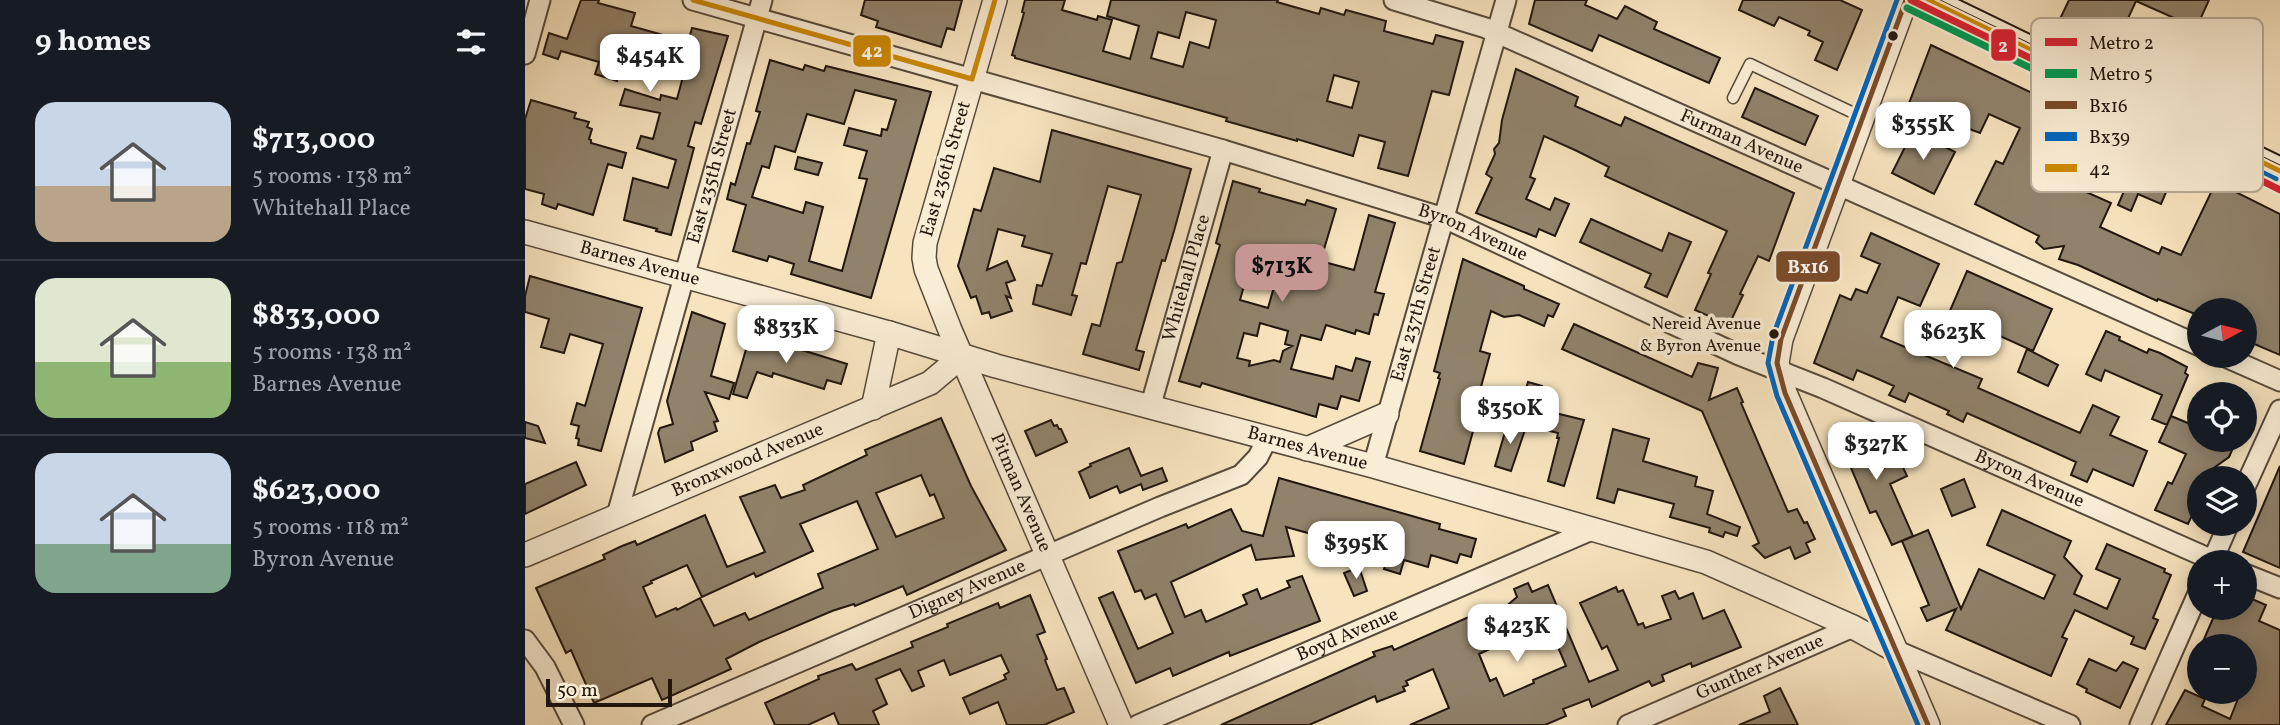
<!DOCTYPE html>
<meta charset="utf-8">
<style>
:root{--surface:#171b24;--page:#242831;--text:#f1f3f6;--muted:#9ea1a6;--line:#363941;--accent:#c59692}
body{margin:0;font-family:Vollkorn,serif;background:var(--page);color:var(--text);height:100vh;display:flex;flex-direction:column;font-size:26px;white-space:nowrap}
*{box-sizing:border-box;margin:0}
p{font-size:23px;color:var(--muted)}
.icon{flex:none;width:38px;height:38px;fill:none;stroke:currentColor;stroke-width:2;stroke-linecap:round;stroke-linejoin:round}
.map{position:relative;flex:1;overflow:hidden}
.drawer{display:flex;flex-direction:column;background:var(--surface);width:525px}
.drawer>*{flex:none}
.needle{width:46px;rotate:83deg}
.tools{position:absolute;left:1662px;top:298px;display:grid;gap:14px}
.tools a{display:grid;place-items:center;width:70px;height:70px;border-radius:50%;background:var(--surface);box-shadow:0 4px 18px #0003;font-size:35px}
.scale{position:absolute;left:21px;bottom:18px;width:126px;box-sizing:border-box;padding-left:7px;border:4px solid #22170f;border-top:0;font-size:19px;line-height:24px;white-space:nowrap;color:#22170f;-webkit-text-stroke:5px #faedd5;paint-order:stroke}
.price{position:absolute;translate:-50% -60px;padding:0 16px;border-radius:14px;background:#fff;color:#222;font-size:23px;line-height:46px;filter:drop-shadow(0 2px 4px #0008)}
.price::after{content:'';position:absolute;left:50%;top:42px;width:21px;height:16px;margin-left:-10px;background:inherit;clip-path:polygon(0 0,100% 0,50% 100%)}
.price.selected{background:var(--accent);color:#111}
ul{padding:0;list-style:none}
li{display:flex;align-items:center;gap:21px;height:175px;padding:0 35px}
li+li{border-top:2px solid var(--line)}
li span{display:grid;place-items:center;flex:none;width:196px;height:140px;border-radius:21px;color:#555}
li>.icon{margin-inline-start:auto}
span .icon{width:84px;height:84px;fill:#fffc;stroke-width:1}
li b{font-size:30px}
h2{display:flex;justify-content:space-between;align-items:center;height:84px;padding:0 35px;font-size:30px}
main{display:flex;flex:1;min-height:0}
.map>svg:first-child{display:block}
.building{fill:#91826b;stroke:#22170f;stroke-width:2;fill-rule:evenodd}
.lines{fill:none;stroke-linecap:round;stroke-linejoin:round}
.service-casing{stroke:#574a3b;stroke-width:13}
.minor-casing{stroke:#574a3b;stroke-width:23}
.tertiary-casing{stroke:#574a3b;stroke-width:26}
.secondary-casing{stroke:#22170f;stroke-width:30}
.service{stroke:#faedd5;stroke-width:10}
.minor{stroke:#faedd5;stroke-width:19}
.tertiary{stroke:#faedd5;stroke-width:23}
.secondary{stroke:#faedd5;stroke-width:26}
.rail-casing{stroke:#22170f;stroke-width:8}
.rail{stroke:#faedd5;stroke-width:5;stroke-dasharray:16;stroke-linecap:butt}
.bus-1-casing{stroke:#faedd5;stroke-width:10}
.bus-2-casing{stroke:#faedd5;stroke-width:10}
.bus-3-casing{stroke:#faedd5;stroke-width:10}
.bus-1{stroke:#7a4b2a;stroke-width:5}
.bus-2{stroke:#0065bd;stroke-width:5}
.bus-3{stroke:#cc8903;stroke-width:5}
.metro-1-casing{stroke:#faedd5;stroke-width:12}
.metro-2-casing{stroke:#faedd5;stroke-width:12}
.metro-1{stroke:#d82233;stroke-width:7}
.metro-2{stroke:#009952;stroke-width:7}
.bus-dot{fill:#22170f;stroke:#faedd5;stroke-width:2.5}
.labels{text-anchor:middle;dominant-baseline:central;stroke-width:7;stroke-linejoin:round;paint-order:stroke}
.bus-label{font-size:17px;fill:#22170f;stroke:#faedd5;text-anchor:end}
.street-label{font-size:19px;fill:#22170f;stroke:#faedd5}
.key{fill:#faedd5;stroke:#b9ad9a;stroke-width:2}
.key-label{font-size:19px;fill:#22170f}
.line-badge{stroke:#faedd5;stroke-width:2.5}
.badge-label{font-size:19px;text-anchor:middle;font-weight:bold;fill:#fff}
</style>
<main>
<section class="drawer">
<h2>9 homes<svg class="icon" aria-label="filters" viewBox="0 0 24 24"><path d="M4 7h16M4 17h16"/><circle cx="9" cy="7" r="2"/><circle cx="15" cy="17" r="2"/></svg></h2>
<ul>
<li><span style="background:linear-gradient(#c9d6e8 60%,#b9a48a 0)"><svg class="icon" aria-label="home" viewBox="0 0 24 24"><path d="M3 11l9-7 9 7M6 9v11h12V9"/></svg></span><div><b>$713,000</b><p>5 rooms · 138 m²</p><p>Whitehall Place</p></div></li>
<li><span style="background:linear-gradient(#dfe7d0 60%,#8fb573 0)"><svg class="icon" aria-label="home" viewBox="0 0 24 24"><path d="M3 11l9-7 9 7M6 9v11h12V9"/></svg></span><div><b>$833,000</b><p>5 rooms · 138 m²</p><p>Barnes Avenue</p></div></li>
<li><span style="background:linear-gradient(#c9d6e8 65%,#7fa58c 0)"><svg class="icon" aria-label="home" viewBox="0 0 24 24"><path d="M3 11l9-7 9 7M6 9v11h12V9"/></svg></span><div><b>$623,000</b><p>5 rooms · 118 m²</p><p>Byron Avenue</p></div></li>
</ul>
</section>
<div class="map">
<svg width="1755" height="725" viewBox="0 0 1755 725">
<rect width="100%" height="100%" fill="#f7e4bf"/>
<filter id="stains"><feTurbulence type="fractalNoise" baseFrequency=".00286" numOctaves="4"/><feColorMatrix values="0 0 0 0 .2 0 0 0 0 .09 0 0 0 0 .02 0 0 0 .5 -.17"/></filter>
<radialGradient id="worn" r=".72"><stop offset=".6" stop-color="#630" stop-opacity="0"/><stop offset="1" stop-color="#630" stop-opacity=".3"/></radialGradient>
<path class="building" d="M56,0H74L73,3L110,13L106,26L163,42L167,28L203,36L176,124L170,122L163,146L169,148L146,235L131,231L132,229L99,220L108,178L143,188L151,160L112,148L116,136L128,139L135,113L95,105L100,89L135,100L136,95L152,99L160,69L100,52L92,81L70,74L74,62L36,51L33,59L18,54L24,33L42,39Z
M340,0H437L429,30L422,28L416,47L351,27L353,21L336,15Z
M500,0H540L537,10L572,20L573,16L587,20L578,51L605,59L614,26L582,16L586,0H753L752,2L794,14L796,8L819,15L821,10L861,21L859,31L908,44L911,35L938,42L924,95L907,91L883,176L853,168L860,142L834,135L828,156L772,139V141L701,121L702,118L490,58V56L487,55L499,13L497,12ZM661,12L691,20L684,48L665,42L658,67L626,58L633,32L654,38ZM809,75L834,82L827,108L802,101Z
M1010,0H1062L1060,5L1092,19L1100,6L1132,22L1129,29L1195,58L1184,83L1074,35L1067,51L1004,24Z
M1218,0H1315L1337,10L1312,70L1290,60L1298,42L1283,35L1285,31L1254,17L1249,26L1214,10Z
M1544,0H1684L1649,77L1633,70L1656,21L1611,1L1589,49L1534,21Z
M1406,45L1619,146L1617,150L1652,167L1636,204L1613,194L1606,211L1593,205L1606,175L1564,158L1550,187L1586,203L1575,227L1634,254L1637,247L1656,255L1691,182L1755,214V355L1720,340V310H1675V316L1633,299L1632,301L1553,265L1534,259L1539,246L1519,249L1511,242L1514,236L1450,204L1471,161L1478,164L1495,128L1464,114L1455,133L1383,106Z
M245,60L278,70L280,65L299,71L301,66L406,92L346,298L266,274L269,264L244,256L242,261L208,251L221,205L202,199L206,183L210,185L222,143L225,144L235,112L231,111ZM330,90L371,100L362,130L357,129L356,136L324,128L319,145L342,151L334,178L342,179L317,271L284,261L298,207L281,202L278,213L227,197L237,166L244,168L250,146L270,152L282,114L319,124Z
M991,69L1053,97L1050,106L1096,126L1100,117L1269,193L1244,261L1233,256L1215,294L1218,295L1204,325L1170,310L1186,274L1183,273L1202,231L1080,176L1084,167L1052,151L1019,136L1005,177L1010,179L1001,199L1025,210L1030,198L1044,204L1030,236L1014,229L1011,237L951,213L967,178L961,174L970,154L969,149L974,143L977,120Z
M1230,88L1293,116L1280,145L1217,117Z
M6,100L51,113L49,118L64,122L62,127L67,129L64,139L66,140V143L101,153L97,168L83,164L68,215L33,204L31,209L17,204L19,194L0,189V119Z
M527,130L666,169L649,231L640,261L637,260L611,350L619,352L614,370L558,354L567,324L575,326L592,263L597,262L616,195L583,186L561,264L556,263L547,295L552,296L546,315L508,304L512,285L517,286L527,254L497,246L500,236L473,229L462,270L482,261L490,280L481,283L486,298L481,296L487,311L466,318L464,312L457,314L451,296L446,298L433,266L449,209L456,211L469,168L515,182Z
M1388,131L1430,152L1409,194L1367,173Z
M273,157L297,163L293,175L270,169Z
M708,181L735,189L734,192L780,205L782,200L811,209L797,256L761,245L754,268L726,261L715,300L743,308L753,273L792,284L799,262L829,270L844,215L870,223L850,292L859,294L853,315L849,314L844,334L831,330L830,334L801,325L796,340L776,335L766,369L808,379L811,366L827,371L831,358L845,362L834,401L816,396L812,409L794,404L791,417L677,383L675,387L654,381L695,245L691,243ZM735,323L763,331L760,344L767,346L758,351L755,362L749,360L724,366L725,361L712,358L719,333L732,336Z
M1066,219L1137,251L1144,233L1166,242L1142,297L1120,287L1126,274L1055,242Z
M1346,233L1414,264L1395,306L1373,297L1356,337L1457,379L1453,388L1555,433L1568,405L1594,417L1585,435L1622,451L1608,486L1568,469L1562,482L1546,475L1551,462L1460,421L1442,413L1438,422L1422,414L1424,411L1384,393L1380,402L1364,395L1369,386L1351,378L1332,370L1328,380L1289,363L1315,295L1326,300L1331,289L1342,293L1355,264L1336,256Z
M938,259L999,286V289L1034,304L1028,317L1023,315L1019,326L994,315L979,317L966,311L955,351L965,354L954,394L958,395L939,464L895,451L915,379L913,378L915,373L909,371Z
M1442,271L1527,309L1508,351L1424,313Z
M5,276L117,308L76,451L53,445L54,439L51,438L54,426L46,424L52,403L60,406L78,344L45,334L39,353L16,347L24,319L0,312V296Z
M167,312L200,324L186,376L209,383L204,399L180,392L193,421L189,422L192,431L166,442L168,450L140,462L133,433L135,428L148,424L142,401Z
M1049,324L1167,377L1173,363L1193,368L1184,400L1212,388L1218,402L1216,403L1263,512L1272,509L1279,523L1282,522L1290,539L1281,543L1285,552L1270,559L1265,547L1240,558L1228,546L1234,543L1177,411L1037,349Z
M1581,331L1595,337L1594,340L1622,353L1624,349L1635,353L1662,367L1660,373L1663,375L1642,425L1627,419L1637,395L1580,370L1576,381L1561,374Z
M244,338L278,346L277,350L322,364L316,384L302,380L299,389L248,373L247,377L232,372L222,398L208,394L224,339L242,344Z
M1502,349L1533,365L1523,386L1493,372Z
M1003,382L1017,386L1012,403L998,399Z
M1018,410L1059,420L1039,486L1023,481L1034,438H1032L1033,433L1013,428Z
M1646,416L1675,428V439H1712L1704,457L1675,478V498L1663,524L1630,510L1643,482L1647,484L1661,454L1634,442Z
M416,418L446,486L481,550L382,595L378,586L330,606L329,604L307,611L234,642L201,659L206,669L137,700L127,678L69,703L46,650L41,653L11,588L80,559L78,555L97,546L110,541L112,545L180,515L202,567L240,552L215,497L250,485L256,498L280,490L278,485L342,455L340,450ZM396,475L405,496L409,494L419,518L371,537L351,493ZM332,501L353,549L293,574L298,588L224,620L220,613L189,626L175,598L152,610L151,608L131,617L118,587L127,583L126,581L162,565L177,597L229,573L231,577L288,551L275,524Z
M526,420L529,426L532,425L534,429H536L542,442L511,456L500,431Z
M0,422L13,426L20,443L0,438Z
M983,422L1001,427L986,471L970,466Z
M1319,426L1347,439L1359,468L1375,461L1382,476L1365,484L1388,536L1367,545L1351,511L1345,513L1310,430Z
M1088,429L1124,439L1118,461L1172,477L1170,486L1188,491L1182,514L1215,527L1212,536L1200,532L1198,537L1184,532L1185,528L1145,517L1149,504L1093,489L1089,503L1072,498Z
M604,448L616,476L637,468L642,481L618,490L616,484L595,493L592,486L565,498L554,472L566,466L565,464Z
M51,462L61,485L0,514V484Z
M1755,466V568L1718,552Z
M754,478L915,524L914,529L951,539L946,557L935,554L932,563L906,555L903,567L879,560L875,574L859,569L863,555L761,527L769,556L731,560L726,545L646,582L660,617L676,610L681,622L722,604L718,595L732,589L736,599L765,587L762,581L777,576L795,621L705,656L704,652L648,676L645,668L611,683L574,598L588,592L613,649L648,633L631,594L620,599L616,590L610,592L593,551L661,524L663,528L706,509L717,531L738,536Z
M1439,479L1450,507L1427,516L1416,489Z
M1477,510L1546,541L1539,557L1557,576L1549,594L1582,609L1595,579L1571,569L1582,544L1640,569L1639,572L1646,575L1628,618L1633,620L1620,649L1606,644L1609,637L1550,610L1537,637L1542,639L1526,676L1421,630L1431,609L1402,621L1396,608L1404,605L1377,541L1403,530L1436,609L1454,569L1519,599L1530,575L1462,545Z
M834,567L842,591L829,596L819,573Z
M1003,583L1007,592L1023,585L1064,682L1093,670L1082,646L1077,649L1055,603L1091,587L1093,592L1098,590L1113,625L1118,623L1120,628L1146,619L1137,596L1150,591L1154,599L1168,593L1178,619L1199,610L1216,647L1167,667L1166,663L1137,675L1139,681L1127,686L1124,681L1067,707L1064,699L1038,709L1041,716L1020,725H885L924,708L908,669L881,681L883,685L878,687L880,691L852,702L850,696L784,725H696L850,656L848,652L867,646L869,650L955,612L969,644L966,645L967,648L954,654L965,681L971,678L979,696L1009,683L1008,680L1041,666L1025,628L1017,631L1016,628L1008,632L1006,629L997,633L996,630L972,640L979,608L992,597L989,589Z
M505,595L520,632L512,635L522,659L520,660L532,690L539,688L549,712L519,725H482L473,702L445,714L438,698L481,679L479,675L484,672L476,655L425,675L419,660L393,671L399,686L387,691L375,669L351,679L362,704L348,711L354,725H314L309,713L283,725H250L240,703L294,679L293,676L327,664L331,670L388,647L386,642L423,627L422,624L473,603L475,608Z
M1720,596L1741,605L1734,621L1755,630V725H1641L1660,690L1680,699L1677,706L1705,719L1716,691H1720V646H1676L1693,607H1720Z
M1564,659L1591,671L1598,662L1613,669L1595,708L1561,692L1562,689L1552,684Z
M1255,688L1273,725H1214L1245,712L1239,696Z"/>
<g class="lines">
<g class="service-casing">
<path id="service" d="M1208,98L1225,64L1337,117"/>
</g>
<g class="minor-casing">
<g id="minor">
<path id="s1" d="M168,0L698,150L919,218L1214,355L1298,388L1692,562"/>
<path id="s2" d="M869,0L961,28L1675,346"/>
<path d="M0,54L15,0"/>
<path d="M1696,355L1755,381"/>
<path id="s3" d="M625,408L698,150"/>
<path id="s4" d="M848,466L981,0"/>
<path d="M1720,487L1755,410"/>
<path id="s5" d="M92,515L237,0"/>
<path d="M1687,562L1704,523"/>
<path d="M1720,574L1755,588"/>
<path d="M0,640L20,667L49,725"/>
<path d="M1370,650L1545,725"/>
<path id="s6" d="M127,725L635,507L716,475L733,457L742,439"/>
<path id="s7" d="M613,725L1069,529"/>
<path id="s8" d="M1103,725L1328,627"/>
<path d="M1615,725L1675,589"/>
</g>
</g>
<g class="tertiary-casing">
<g id="tertiary">
<path id="s9" d="M470,0L400,243L399,258L401,269L425,330L596,725"/>
<path d="M1381,0L1256,339L1252,363L1260,393L1403,725"/>
<path id="s10" d="M0,232L364,333L471,366L848,466L1181,562L1328,627L1370,650"/>
<path d="M348,408L364,333"/>
<path d="M782,449L862,414"/>
<path id="s11" d="M0,555L405,383L437,356"/>
</g>
</g>
<g class="secondary-casing">
<path id="secondary" d="M1403,0L1755,171"/>
</g>
<use href="#service" class="service"/>
<use href="#minor" class="minor"/>
<use href="#tertiary" class="tertiary"/>
<use href="#secondary" class="secondary"/>
<g class="rail-casing">
<path id="rail" d="M1407,0L1755,169"/>
</g>
<use href="#rail" class="rail"/>
<g class="bus-1-casing">
<path id="bus-1" d="M1381,0L1256,339L1252,363L1260,393L1403,725"/>
</g>
<g class="bus-2-casing">
<path id="bus-2" d="M1372,0L1248,336L1243,363L1252,396L1393,725
M1399,8L1751,179"/>
</g>
<g class="bus-3-casing">
<path id="bus-3" d="M168,0L447,79L470,0
M1403,0L1755,171"/>
</g>
<use href="#bus-1" class="bus-1"/>
<use href="#bus-2" class="bus-2"/>
<use href="#bus-3" class="bus-3"/>
<g class="metro-1-casing">
<path id="metro-1" d="M1386,0L1581,95L1656,140L1755,190"/>
</g>
<g class="metro-2-casing">
<path id="metro-2" d="M1382,8L1545,87"/>
</g>
<use href="#metro-1" class="metro-1"/>
<use href="#metro-2" class="metro-2"/>
</g>
<g class="bus-dot">
<circle cx="1368" cy="36" r="6"/>
<circle cx="1249" cy="334" r="6"/>
</g>
<g class="labels">
<g class="bus-label">
<text x="1236" y="324">Nereid Avenue<tspan x="1236" dy="22">&amp; Byron Avenue</tspan></text>
</g>
<g class="street-label">
<text stroke="none"><textPath href="#s2" startOffset="376">Furman Avenue</textPath></text>
<text transform="translate(421 169) rotate(-74)">East 236th Street</text>
<text stroke="none"><textPath href="#s5" startOffset="352">East 235th Street</textPath></text>
<text stroke="none"><textPath href="#s1" startOffset="814">Byron Avenue</textPath></text>
<text stroke="none"><textPath href="#s10" startOffset="119">Barnes Avenue</textPath></text>
<text stroke="none"><textPath href="#s3" startOffset="135">Whitehall Place</textPath></text>
<text stroke="none"><textPath href="#s4" startOffset="158">East 237th Street</textPath></text>
<text stroke="none"><textPath href="#s10" startOffset="812">Barnes Avenue</textPath></text>
<text stroke="none"><textPath href="#s11" startOffset="242">Bronxwood Avenue</textPath></text>
<text stroke="none"><textPath href="#s1" startOffset="1423">Byron Avenue</textPath></text>
<text stroke="none"><textPath href="#s9" startOffset="522">Pitman Avenue</textPath></text>
<text stroke="none"><textPath href="#s6" startOffset="343">Digney Avenue</textPath></text>
<text stroke="none"><textPath href="#s7" startOffset="228">Boyd Avenue</textPath></text>
<text stroke="none"><textPath href="#s8" startOffset="144">Gunther Avenue</textPath></text>
</g>
</g>
<rect x="1506" y="18" width="232" height="174" rx="10" class="key"/>
<rect x="1520" y="38" width="32" height="8" fill="#d82233"/>
<rect x="1520" y="69" width="32" height="9" fill="#009952"/>
<rect x="1520" y="101" width="32" height="8" fill="#7a4b2a"/>
<rect x="1520" y="132" width="32" height="9" fill="#0065bd"/>
<rect x="1520" y="164" width="32" height="8" fill="#cc8903"/>
<g class="key-label">
<text x="1564" y="49">Metro 2</text>
<text x="1564" y="80">Metro 5</text>
<text x="1564" y="112">Bx16</text>
<text x="1564" y="143">Bx39</text>
<text x="1564" y="175">42</text>
</g>
<g class="line-badge">
<rect x="1465" y="28" width="27" height="34" rx="7" fill="#d82233"/>
<rect x="327" y="34" width="40" height="34" rx="7" fill="#cc8903"/>
<rect x="1250" y="250" width="66" height="33" rx="7" fill="#7a4b2a"/>
</g>
<g class="badge-label">
<text x="1478" y="52">2</text>
<text x="347" y="57">42</text>
<text x="1283" y="273">Bx16</text>
</g>
<rect width="100%" height="100%" filter="url(#stains)"/>
<rect width="100%" height="100%" fill="url(#worn)"/>
</svg>
<div class="tools">
<a><svg class="needle" viewBox="-14 -14 28 28"><path d="M0-13l5 13h-10z" fill="#e53935"/><path d="M0 13l5-13h-10z" fill="#9ea1a6"/></svg></a>
<a><svg class="icon" aria-label="locate" viewBox="0 0 24 24"><circle cx="12" cy="12" r="6"/><path d="M12 2v4M12 18v4M2 12h4M18 12h4"/></svg></a>
<a><svg class="icon" aria-label="layers" viewBox="0 0 24 24"><path d="M12 4l9 5-9 5-9-5zM3 14l9 5 9-5"/></svg></a>
<a>+</a>
<a>−</a>
</div>
<div class="scale">50 m</div>
<b class="price" style="left:125px;top:94px">$454K</b>
<b class="price" style="left:1398px;top:162px">$355K</b>
<b class="price selected" style="left:757px;top:304px">$713K</b>
<b class="price" style="left:261px;top:365px">$833K</b>
<b class="price" style="left:1428px;top:370px">$623K</b>
<b class="price" style="left:985px;top:446px">$350K</b>
<b class="price" style="left:1351px;top:482px">$327K</b>
<b class="price" style="left:831px;top:581px">$395K</b>
<b class="price" style="left:992px;top:664px">$423K</b>
</div>
</main>
